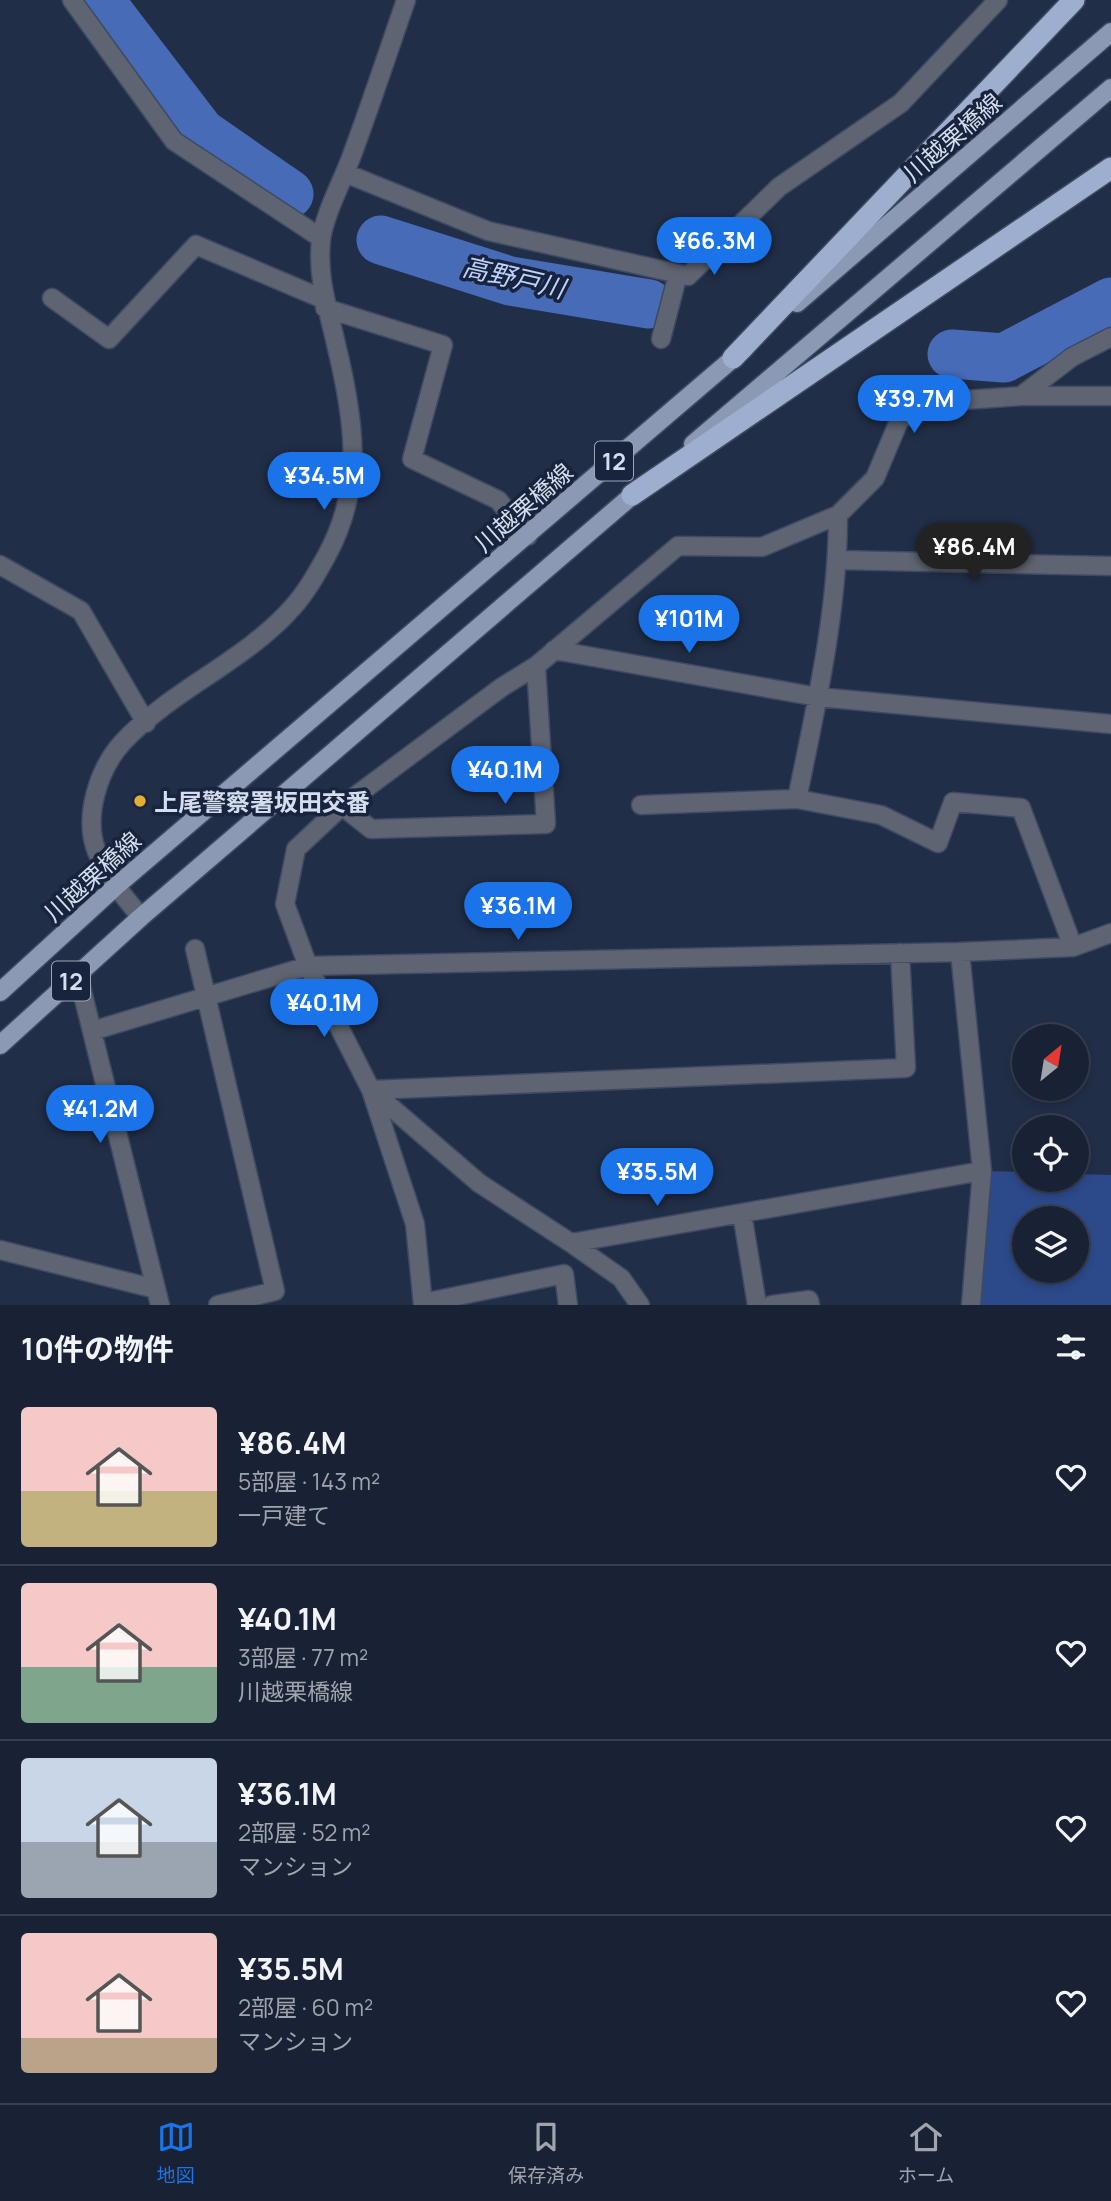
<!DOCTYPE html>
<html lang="ja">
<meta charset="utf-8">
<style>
:root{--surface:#192235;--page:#222a3d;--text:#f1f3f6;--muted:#9fa4ad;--line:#373f50;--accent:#1a73e8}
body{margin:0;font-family:Manrope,"Noto Sans JP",sans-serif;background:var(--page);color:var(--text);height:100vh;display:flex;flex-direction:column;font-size:26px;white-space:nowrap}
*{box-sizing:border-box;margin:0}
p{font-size:23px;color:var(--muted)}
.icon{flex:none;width:38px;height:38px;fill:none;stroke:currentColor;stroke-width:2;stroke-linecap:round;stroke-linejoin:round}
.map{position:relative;height:1305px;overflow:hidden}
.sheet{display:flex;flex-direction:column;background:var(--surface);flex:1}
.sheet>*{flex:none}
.needle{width:46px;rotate:30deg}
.buttons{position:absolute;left:1012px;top:1024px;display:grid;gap:14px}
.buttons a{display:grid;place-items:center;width:77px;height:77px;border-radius:50%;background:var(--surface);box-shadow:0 4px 10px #0003,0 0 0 2px var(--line);font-size:35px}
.price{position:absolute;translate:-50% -60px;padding:0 16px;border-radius:24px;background:var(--accent);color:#fff;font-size:23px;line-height:46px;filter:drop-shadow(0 2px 4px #0008)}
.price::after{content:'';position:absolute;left:50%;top:42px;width:21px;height:16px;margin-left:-10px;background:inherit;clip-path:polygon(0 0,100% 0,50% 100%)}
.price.active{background:#222;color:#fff}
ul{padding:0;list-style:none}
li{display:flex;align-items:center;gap:21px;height:175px;padding:0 21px}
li+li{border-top:2px solid var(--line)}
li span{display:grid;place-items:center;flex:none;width:196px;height:140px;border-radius:7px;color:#555}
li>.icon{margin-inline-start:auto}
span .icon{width:84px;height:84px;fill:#fffc;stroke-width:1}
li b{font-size:30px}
h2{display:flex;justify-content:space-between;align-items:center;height:84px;padding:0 21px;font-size:30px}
.tabs{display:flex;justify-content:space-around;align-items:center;height:98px;border-top:2px solid var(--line);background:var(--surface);font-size:19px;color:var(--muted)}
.tabs a{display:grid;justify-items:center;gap:4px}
.tabs .active{color:var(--accent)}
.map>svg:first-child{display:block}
.green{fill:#2c498a;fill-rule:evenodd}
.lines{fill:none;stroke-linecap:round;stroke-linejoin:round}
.river{stroke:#486bb7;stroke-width:49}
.minor-casing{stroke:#3e4a62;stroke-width:21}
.major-casing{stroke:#3e4a62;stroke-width:21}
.highway-casing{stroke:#3e4a62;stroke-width:24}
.minor{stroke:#5e6471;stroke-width:18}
.major{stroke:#8c99b4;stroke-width:18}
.highway{stroke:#9eaece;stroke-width:21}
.poi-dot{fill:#e3ae34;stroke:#18243d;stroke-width:2.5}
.labels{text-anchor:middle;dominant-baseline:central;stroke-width:7;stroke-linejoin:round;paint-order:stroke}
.shield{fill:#18243d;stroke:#9ca6b9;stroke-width:2}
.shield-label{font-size:23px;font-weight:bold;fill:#d5deee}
.street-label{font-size:24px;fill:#d5deee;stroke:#18243d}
.poi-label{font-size:24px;font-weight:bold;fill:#d5deee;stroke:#18243d;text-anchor:start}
.water-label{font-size:26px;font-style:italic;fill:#bdd2fc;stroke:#18243d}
</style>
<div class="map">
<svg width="1111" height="1305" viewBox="0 0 1111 1305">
<rect width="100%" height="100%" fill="#212e47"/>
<path class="green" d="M982,1171L1024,1172V1180H1076V1174L1111,1175V1305H971ZM1024,1218H1076V1270H1024Z"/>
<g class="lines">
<path class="river" d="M99,0L201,133L289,194
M381,240L510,281L649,304
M952,354L1004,358L1111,302"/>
<g class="minor-casing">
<path id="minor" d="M72,0L174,141L321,238
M345,173L488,231L688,276L779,187L901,103L998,0
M52,298L109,339L196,245L323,299
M325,308L443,345L412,459L498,500L528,536
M661,339L678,274
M1021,396L1072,357L1111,337
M838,515C838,611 816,706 797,799L881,815L938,843L953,802L1021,808L1073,947
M838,560L1111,566
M0,565L81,611L146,723
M554,650L818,697L1111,724
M641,805L797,799
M342,806L371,829L546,824L536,666
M141,917C124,897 107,877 97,852C83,818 98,770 122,743C171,690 244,662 292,608C306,593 317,573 327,555C365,485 354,418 336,344C328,308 317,278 321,240C324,215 343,180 352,155C371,104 388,52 406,0
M195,949L275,1291L218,1305
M78,975L160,1305
M92,1031L308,966L960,952
M371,1090L479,1183L571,1243L982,1171
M371,1090L906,1068L900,953
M742,1213L757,1305
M571,1243L621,1278L640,1305
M0,1250L156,1289
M423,1303L564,1274L568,1305
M423,1305L415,1224L371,1090L308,966L285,904L296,849L342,806L502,687L536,666L678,546L762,547L838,515L875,478L899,421L922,403L1021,396H1111
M772,1305L809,1300L810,1305
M971,1305L982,1171L960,952L1073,947L1111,933"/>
</g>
<g class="major-casing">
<path id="major" d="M797,303L1111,32
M693,444L1111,88
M0,992L115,887L744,349
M0,1045L141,917L642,487"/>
</g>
<g class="highway-casing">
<path id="highway" d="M733,358L1074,0
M632,495L1111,168"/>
</g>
<use href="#minor" class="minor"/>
<use href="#major" class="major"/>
<use href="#highway" class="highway"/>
</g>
<circle class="poi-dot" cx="140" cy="801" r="7"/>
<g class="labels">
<g class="shield">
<rect x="595" y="441.5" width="38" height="39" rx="5"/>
<rect x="52" y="961.5" width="38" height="39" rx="5"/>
</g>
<g class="shield-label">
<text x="614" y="461">12</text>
<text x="71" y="981">12</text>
</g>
<g class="street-label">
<text transform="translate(952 137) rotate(-41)">川越栗橋線</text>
<text transform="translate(523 507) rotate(-41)">川越栗橋線</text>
<text transform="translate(92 876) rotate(-42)">川越栗橋線</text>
</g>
<g class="poi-label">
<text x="154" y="801">上尾警察署坂田交番</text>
</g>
<g class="water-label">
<text transform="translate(514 277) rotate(13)">高野戸川</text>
</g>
</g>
</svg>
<div class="buttons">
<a><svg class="needle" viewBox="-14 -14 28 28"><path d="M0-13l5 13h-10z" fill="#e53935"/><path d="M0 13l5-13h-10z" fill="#9fa4ad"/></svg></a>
<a><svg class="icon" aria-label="locate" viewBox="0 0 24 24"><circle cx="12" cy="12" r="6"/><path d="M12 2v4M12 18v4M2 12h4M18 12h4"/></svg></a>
<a><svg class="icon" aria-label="layers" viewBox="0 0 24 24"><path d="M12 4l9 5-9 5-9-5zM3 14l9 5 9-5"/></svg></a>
</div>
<b class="price" style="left:714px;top:277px">¥66.3M</b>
<b class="price" style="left:914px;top:435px">¥39.7M</b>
<b class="price" style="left:324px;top:512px">¥34.5M</b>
<b class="price active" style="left:974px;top:583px">¥86.4M</b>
<b class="price" style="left:689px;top:655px">¥101M</b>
<b class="price" style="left:505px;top:806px">¥40.1M</b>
<b class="price" style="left:518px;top:942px">¥36.1M</b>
<b class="price" style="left:324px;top:1039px">¥40.1M</b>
<b class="price" style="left:100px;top:1145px">¥41.2M</b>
<b class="price" style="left:657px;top:1208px">¥35.5M</b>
</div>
<section class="sheet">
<h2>10件の物件<svg class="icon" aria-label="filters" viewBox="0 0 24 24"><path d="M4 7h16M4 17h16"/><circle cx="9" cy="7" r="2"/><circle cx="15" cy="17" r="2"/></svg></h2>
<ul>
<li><span style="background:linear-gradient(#f6c9c9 60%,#c2b280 0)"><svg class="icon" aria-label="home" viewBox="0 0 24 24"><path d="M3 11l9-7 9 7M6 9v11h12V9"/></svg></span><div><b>¥86.4M</b><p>5部屋 · 143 m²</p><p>一戸建て</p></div><svg class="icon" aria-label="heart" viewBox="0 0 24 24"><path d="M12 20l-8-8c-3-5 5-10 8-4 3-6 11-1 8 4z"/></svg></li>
<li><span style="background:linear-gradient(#f6c9c9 60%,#7fa58c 0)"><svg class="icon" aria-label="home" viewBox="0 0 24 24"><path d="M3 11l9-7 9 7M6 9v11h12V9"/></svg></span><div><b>¥40.1M</b><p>3部屋 · 77 m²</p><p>川越栗橋線</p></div><svg class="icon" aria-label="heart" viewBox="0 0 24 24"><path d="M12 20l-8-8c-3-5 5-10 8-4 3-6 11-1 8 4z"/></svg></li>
<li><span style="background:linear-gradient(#c9d6e8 60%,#9aa5b1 0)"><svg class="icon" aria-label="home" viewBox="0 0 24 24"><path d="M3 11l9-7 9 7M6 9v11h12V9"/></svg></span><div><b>¥36.1M</b><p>2部屋 · 52 m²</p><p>マンション</p></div><svg class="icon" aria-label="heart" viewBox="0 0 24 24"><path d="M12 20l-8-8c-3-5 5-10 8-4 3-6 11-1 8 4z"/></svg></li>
<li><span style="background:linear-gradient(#f6c9c9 75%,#b9a48a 0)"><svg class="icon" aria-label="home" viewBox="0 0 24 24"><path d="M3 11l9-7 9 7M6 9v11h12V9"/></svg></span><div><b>¥35.5M</b><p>2部屋 · 60 m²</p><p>マンション</p></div><svg class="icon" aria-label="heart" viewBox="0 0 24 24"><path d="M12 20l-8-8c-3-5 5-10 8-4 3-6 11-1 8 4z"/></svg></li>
</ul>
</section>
<nav class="tabs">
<a class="active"><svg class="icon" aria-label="map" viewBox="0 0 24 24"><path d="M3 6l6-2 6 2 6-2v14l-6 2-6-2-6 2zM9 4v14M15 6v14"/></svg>地図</a>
<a><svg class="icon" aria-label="saved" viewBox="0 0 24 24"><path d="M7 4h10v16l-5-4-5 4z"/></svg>保存済み</a>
<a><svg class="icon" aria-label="home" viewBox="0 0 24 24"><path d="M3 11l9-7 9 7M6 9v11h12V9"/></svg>ホーム</a>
</nav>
